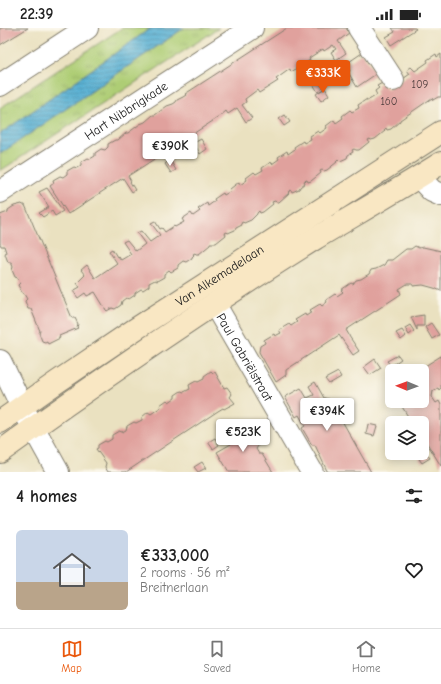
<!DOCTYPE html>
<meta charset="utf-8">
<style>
:root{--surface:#fff;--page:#f6f6f6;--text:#222;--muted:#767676;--line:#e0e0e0;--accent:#ea580c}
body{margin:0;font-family:"Comic Neue",sans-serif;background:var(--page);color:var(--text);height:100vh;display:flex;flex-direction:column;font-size:15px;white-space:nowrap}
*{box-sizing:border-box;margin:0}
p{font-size:13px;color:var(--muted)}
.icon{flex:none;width:22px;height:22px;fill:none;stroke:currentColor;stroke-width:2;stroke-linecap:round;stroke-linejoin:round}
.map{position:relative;height:444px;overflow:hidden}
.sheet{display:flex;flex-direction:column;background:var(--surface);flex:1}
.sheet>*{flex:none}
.needle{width:26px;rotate:271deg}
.controls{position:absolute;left:385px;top:336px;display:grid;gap:8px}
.controls a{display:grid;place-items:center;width:44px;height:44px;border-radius:6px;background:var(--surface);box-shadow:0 2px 10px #0003;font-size:20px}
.price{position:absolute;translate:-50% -34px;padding:0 9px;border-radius:4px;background:#fff;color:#222;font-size:13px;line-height:26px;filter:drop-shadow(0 1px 2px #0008)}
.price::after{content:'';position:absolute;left:50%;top:24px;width:12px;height:9px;margin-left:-6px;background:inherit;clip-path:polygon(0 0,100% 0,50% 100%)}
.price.selected{background:var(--accent);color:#fff}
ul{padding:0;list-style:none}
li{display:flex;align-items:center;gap:12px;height:100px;padding:0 16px}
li+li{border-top:1px solid var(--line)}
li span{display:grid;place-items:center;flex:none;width:112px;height:80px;border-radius:6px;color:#555}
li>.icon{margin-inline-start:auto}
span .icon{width:48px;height:48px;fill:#fffc;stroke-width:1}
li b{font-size:17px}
h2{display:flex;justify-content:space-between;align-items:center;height:48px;padding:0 16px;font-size:17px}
.status{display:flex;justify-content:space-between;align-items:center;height:28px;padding:0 20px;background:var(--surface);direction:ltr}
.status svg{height:11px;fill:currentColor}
.tab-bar{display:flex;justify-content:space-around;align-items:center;height:56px;border-top:1px solid var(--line);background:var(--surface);font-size:11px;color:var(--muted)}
.tab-bar a{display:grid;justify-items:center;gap:2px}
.tab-bar .selected{color:var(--accent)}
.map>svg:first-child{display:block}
.grass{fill:url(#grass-tufts);stroke:#657448}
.water{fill:url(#water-rules);stroke:#386678}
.building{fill:#e0a19d}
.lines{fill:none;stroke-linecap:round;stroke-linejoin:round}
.minor-casing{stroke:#837e6e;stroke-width:24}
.tertiary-casing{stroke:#837e6e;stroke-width:24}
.secondary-casing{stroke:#837e6e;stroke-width:24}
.minor{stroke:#fff;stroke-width:22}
.tertiary{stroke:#fff;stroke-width:22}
.secondary{stroke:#f9e7c3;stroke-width:22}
.labels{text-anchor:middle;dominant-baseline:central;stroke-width:4;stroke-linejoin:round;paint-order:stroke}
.number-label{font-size:11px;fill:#4d3d3c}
.street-label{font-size:13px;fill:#1c1c1c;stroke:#fbf7ec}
</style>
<div class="status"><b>22:39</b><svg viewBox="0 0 49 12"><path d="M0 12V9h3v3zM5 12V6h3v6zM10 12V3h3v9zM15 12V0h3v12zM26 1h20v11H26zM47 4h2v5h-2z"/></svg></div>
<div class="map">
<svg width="441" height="444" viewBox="0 0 441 444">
<defs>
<pattern id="grass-tufts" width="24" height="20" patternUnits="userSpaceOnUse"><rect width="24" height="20" fill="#aecd75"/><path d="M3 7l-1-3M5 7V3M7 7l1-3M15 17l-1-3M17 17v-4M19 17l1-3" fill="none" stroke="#95af65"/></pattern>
<pattern id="water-rules" width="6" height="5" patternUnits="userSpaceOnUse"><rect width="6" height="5" fill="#55afd3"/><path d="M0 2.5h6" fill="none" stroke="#468eaa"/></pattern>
</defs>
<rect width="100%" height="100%" fill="#fbf7ec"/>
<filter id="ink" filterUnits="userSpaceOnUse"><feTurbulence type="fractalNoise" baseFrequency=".025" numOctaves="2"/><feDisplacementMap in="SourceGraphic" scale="8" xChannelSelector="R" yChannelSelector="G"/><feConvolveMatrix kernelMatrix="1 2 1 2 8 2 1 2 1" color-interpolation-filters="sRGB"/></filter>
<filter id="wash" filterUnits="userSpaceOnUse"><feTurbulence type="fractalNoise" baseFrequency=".012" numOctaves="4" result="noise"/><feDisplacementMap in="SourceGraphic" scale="16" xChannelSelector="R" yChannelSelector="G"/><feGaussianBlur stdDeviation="0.9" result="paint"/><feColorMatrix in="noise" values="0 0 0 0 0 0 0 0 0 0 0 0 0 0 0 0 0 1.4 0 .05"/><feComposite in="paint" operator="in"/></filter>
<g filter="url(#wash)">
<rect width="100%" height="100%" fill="#eae1c0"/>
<path class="grass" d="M122,0H151L0,106V80Z
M184,0H219L0,143V126Z"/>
<path class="water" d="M151,0H184L0,126V106Z"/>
<g id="blocks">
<path class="building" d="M0,0H28L0,17Z
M287,0H346L349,5L338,13L346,25L336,32L331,24L336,21L333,17L324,23L323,21L309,30L310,32L291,44L290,41L276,51L278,53L259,65L257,62L245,71L246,74L242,77L252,90L246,94L237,80L228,86L226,83L219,89L128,148L131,153L130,154L135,162L132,164L123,150L68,186L50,158L54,155L53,152L60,148L63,149L67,146V143L74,139L77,140L81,137V134L88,130L90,131L95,128V125L101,121L105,122L108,119V116L115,112H118L126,105H128L140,96L145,94L153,87H155L167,78L173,76L176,74L177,72L183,69L186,67L185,66Z
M392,0H415L416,1L391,17L386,9L395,4Z
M362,25L376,46L357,59L348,44L350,43L346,36Z
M436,26L437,29L441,26V69H438L433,72L432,70L400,92V93L391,101L387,102L386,100L384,102L385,103L375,111L371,112L370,111L368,112L369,114L359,122H356L354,121L352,122L353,124L348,127L347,130L340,133L338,131L336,133L337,134L327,142L324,143L322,142L320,143L321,145L311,153L308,154L307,152L304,153L305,155L300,159L299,161L292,164L291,162L288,164L289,165L279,174H276L275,173L272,174L273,176L263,184L260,185L259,183L257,185V186L251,192L244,195L243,194L241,195L242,197L236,200L235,202L228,205L227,204L225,205L226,207L216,215H210V217L199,226H196L195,225L193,226L194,227L192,229V230L186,234L183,233L178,237V240L171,244L169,242L164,246V249L157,253L155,252L149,255V258L143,262L141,261L135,265V267L129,271L126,270L122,273L121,277L115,281L112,280L107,283L106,282L95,264L87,268L85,265L78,270L73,263L80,259L77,255L85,247L81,242L87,237L95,250L117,235L109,223L112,221L117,229L118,228L121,232L131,226L123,214L127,212L136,223L145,216L137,205L141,203L150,214L160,207L151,195L155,193L160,201L162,200L165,204L174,198L175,199L184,194L182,191L191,185L193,188L200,183L198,181L207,175L208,178L215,173L214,171L223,165L224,167L231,163L230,161L239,154L240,157L247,152L246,150L254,144L256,146L263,142L262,140L271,134L272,136L279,131L278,129L287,123L288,126L295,121L294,119L303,113L304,115L311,111L310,108L318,103L320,105L327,100L326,98L334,92L336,95L343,90L342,88L350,82L352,84L359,80L358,77L367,71V73L377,67L375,63L379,60L377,58L382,55L387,62L410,46L407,42L411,39L415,43L428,34L427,32Z
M318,53L324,61L318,64L313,56Z
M325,60L329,67L321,73L316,66Z
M285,87L290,94L284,98L279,91Z
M201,111L207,121L200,126L194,115Z
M170,132L176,142L171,145L165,136Z
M47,160L63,183L55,188L52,183L43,189L39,185L49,179L39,164Z
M22,176L23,177H25L72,290H75L78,296L77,299L78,300L59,308L60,310L48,316L47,313L45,314L42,313L39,305L40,303L31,281H28L25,273L27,271L24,266L22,265L18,257L20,255L18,250L15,249L12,242L13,239L11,234H8L5,226L6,224L4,218H1L0,215V187L8,184V182L14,178Z
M415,218L419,220L423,219L441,223V263L434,260L423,257L413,258V256H407L399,261L401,266L346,302L349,307V308L359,323L353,327L339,307L286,342V347L276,354L259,324L260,318L265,315L264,312L274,306L275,308L281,305L279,302L289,296L291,298L297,294L295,292L305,286L306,288L312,284L310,282L320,276L322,278L327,274L326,272L335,266L337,268L343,264L341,262L351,255L353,256L356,252L361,251L369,246L371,242L376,241L384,237L387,232H392L406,221H411Z
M424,287V298H417V302L411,289Z
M431,295L439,307L432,311L425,299Z
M410,297L414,303L409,307L405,300Z
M402,302L406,308L401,312L396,305Z
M398,327L401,331L391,338L387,333Z
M441,328V360L439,362L438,360L433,363L432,369L436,375L439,373L441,377V438L422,407V395H412L401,377V373H422V343H417Z
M375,331L381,340L370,347L364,339Z
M211,343L213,345L215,344L224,360L227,359L232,366L230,369L235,375L224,381L223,380L218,383L126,444H108L105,439L106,435L96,421L98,420V417L105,413L107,414L112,411V407L119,403L122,404L126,402L127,398L134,394L136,395L142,392V389L148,384L151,386L161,379L160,377L167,372L169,374L175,370V367L181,363L184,364L190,361L189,357L196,353L198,354L204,351V348Z
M338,344L341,349L329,356L325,351Z
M315,354L324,370L329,371L335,382L334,386L338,393L341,391L371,444H330L327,443L315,417H312L302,400L305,398L299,387L296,389L285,369L301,360L307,370L314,367L309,358Z
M241,396L250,411H254L258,418L256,421L259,426H262L273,444H229L217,424L231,416L225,404Z
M368,396L377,398L374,408L366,406Z
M215,410L219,417L213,421L208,414Z
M427,426L430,430L422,435L419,431Z
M202,434L206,440L198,444L194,439Z"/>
</g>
</g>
<g filter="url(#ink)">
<use href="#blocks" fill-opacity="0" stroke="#837e6e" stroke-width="1"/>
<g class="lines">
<g class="minor-casing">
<g id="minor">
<path d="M359,0L393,52"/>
<path d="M0,57L87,0"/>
<path d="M419,149L432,163L441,167"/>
<path id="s1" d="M0,164L252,0"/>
<path id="s2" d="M215,277L312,444"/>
<path d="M0,333L22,379"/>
</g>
</g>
<g class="tertiary-casing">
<path id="tertiary" d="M22,379L58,444"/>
</g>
<g class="secondary-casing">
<g id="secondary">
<path id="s3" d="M0,394L57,354L134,302L441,104"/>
<path d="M0,424C103,350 208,278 316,210C358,185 400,161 441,135"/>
</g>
</g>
<use href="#minor" class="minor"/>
<use href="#tertiary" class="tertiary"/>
<use href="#secondary" class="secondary"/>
</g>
</g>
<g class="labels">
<g class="number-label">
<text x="420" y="56">109</text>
<text x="389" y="73">160</text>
</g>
<g class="street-label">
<text stroke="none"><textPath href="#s1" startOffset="150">Hart Nibbrigkade</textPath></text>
<text stroke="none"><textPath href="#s3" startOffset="264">Van Alkemadelaan</textPath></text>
<text stroke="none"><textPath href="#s2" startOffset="60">Paul Gabriëlstraat</textPath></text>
</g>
</g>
</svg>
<div class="controls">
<a><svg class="needle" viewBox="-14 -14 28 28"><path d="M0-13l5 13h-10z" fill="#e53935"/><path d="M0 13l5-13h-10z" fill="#767676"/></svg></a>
<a><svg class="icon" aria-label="layers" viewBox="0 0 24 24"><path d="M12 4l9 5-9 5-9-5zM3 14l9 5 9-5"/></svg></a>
</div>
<b class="price selected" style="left:323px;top:66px">€333K</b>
<b class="price" style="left:170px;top:139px">€390K</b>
<b class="price" style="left:327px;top:404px">€394K</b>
<b class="price" style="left:243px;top:425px">€523K</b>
</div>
<section class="sheet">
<h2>4 homes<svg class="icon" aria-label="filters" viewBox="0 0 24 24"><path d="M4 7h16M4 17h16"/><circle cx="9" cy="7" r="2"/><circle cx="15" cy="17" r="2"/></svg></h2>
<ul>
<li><span style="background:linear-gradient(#c9d6e8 65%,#b9a48a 0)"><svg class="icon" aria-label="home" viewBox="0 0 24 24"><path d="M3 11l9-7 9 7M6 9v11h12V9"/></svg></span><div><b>€333,000</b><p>2 rooms · 56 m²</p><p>Breitnerlaan</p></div><svg class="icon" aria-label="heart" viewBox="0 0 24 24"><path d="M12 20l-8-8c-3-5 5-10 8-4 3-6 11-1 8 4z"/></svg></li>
</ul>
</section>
<nav class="tab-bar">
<a class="selected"><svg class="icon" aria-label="map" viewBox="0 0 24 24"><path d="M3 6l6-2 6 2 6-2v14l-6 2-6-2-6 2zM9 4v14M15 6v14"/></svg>Map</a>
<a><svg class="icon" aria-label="saved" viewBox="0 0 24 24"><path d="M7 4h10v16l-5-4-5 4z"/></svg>Saved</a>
<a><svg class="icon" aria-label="home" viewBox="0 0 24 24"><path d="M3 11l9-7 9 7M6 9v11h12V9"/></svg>Home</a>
</nav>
